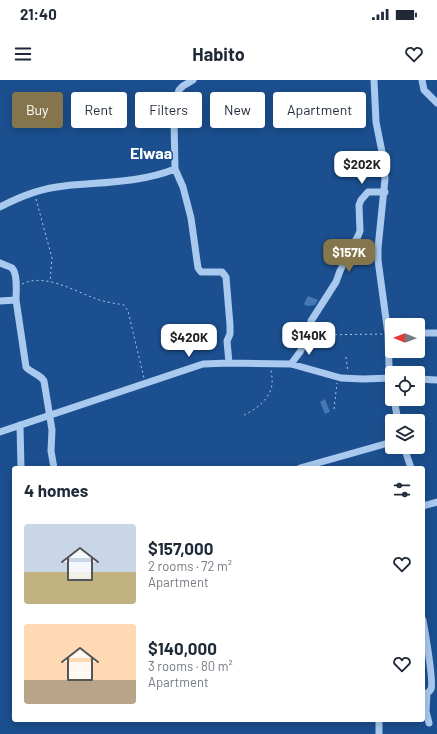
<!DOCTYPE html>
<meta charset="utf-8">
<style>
:root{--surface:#fff;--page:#f6f6f7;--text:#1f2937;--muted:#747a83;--accent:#84754c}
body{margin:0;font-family:Barlow,sans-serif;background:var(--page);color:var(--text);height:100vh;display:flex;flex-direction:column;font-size:15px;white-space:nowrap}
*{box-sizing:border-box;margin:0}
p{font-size:13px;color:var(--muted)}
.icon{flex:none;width:22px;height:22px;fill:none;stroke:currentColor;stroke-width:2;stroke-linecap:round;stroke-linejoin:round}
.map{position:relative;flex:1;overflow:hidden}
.side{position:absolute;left:12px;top:386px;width:413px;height:256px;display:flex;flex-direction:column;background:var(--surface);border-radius:4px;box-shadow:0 2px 10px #0003}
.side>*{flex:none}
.banner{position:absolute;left:12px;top:12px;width:413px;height:36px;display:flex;gap:8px}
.needle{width:26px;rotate:271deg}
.controls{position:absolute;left:385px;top:238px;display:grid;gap:8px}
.controls a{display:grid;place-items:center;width:40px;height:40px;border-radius:4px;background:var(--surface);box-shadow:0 2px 10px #0003;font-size:20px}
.price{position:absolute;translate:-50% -34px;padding:0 9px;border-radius:8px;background:#fff;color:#222;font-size:13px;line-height:26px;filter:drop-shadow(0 1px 2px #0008)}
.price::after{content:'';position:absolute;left:50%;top:24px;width:12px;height:9px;margin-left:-6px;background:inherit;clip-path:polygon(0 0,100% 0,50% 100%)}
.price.current{background:var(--accent);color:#fff}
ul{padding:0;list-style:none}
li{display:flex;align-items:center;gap:12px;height:100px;padding:0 12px}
li span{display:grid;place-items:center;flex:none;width:112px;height:80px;border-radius:4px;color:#555}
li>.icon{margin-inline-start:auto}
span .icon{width:48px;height:48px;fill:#fffc;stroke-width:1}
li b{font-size:17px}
h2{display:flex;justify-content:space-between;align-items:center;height:48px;padding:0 12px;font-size:17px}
.pill{padding:0 14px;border-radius:4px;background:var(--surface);box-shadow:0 2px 10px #0003;font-size:14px;line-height:36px}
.pill.current{background:var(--accent);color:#fff}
.status{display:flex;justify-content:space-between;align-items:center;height:28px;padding:0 20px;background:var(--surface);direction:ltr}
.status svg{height:11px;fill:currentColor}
header{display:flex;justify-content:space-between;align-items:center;height:52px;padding:0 12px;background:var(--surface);font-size:18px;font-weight:700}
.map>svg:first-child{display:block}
.building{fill:#4478b7}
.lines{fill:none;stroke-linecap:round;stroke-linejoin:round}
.path{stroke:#a9c9ee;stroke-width:1;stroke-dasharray:2 3;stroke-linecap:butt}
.minor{stroke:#a9c9ee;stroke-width:7}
.labels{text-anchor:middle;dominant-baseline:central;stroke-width:3;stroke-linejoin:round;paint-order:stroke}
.quarter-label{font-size:16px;font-weight:bold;fill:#fff;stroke:#1b4f8f}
</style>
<div class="status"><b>21:40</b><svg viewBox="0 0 49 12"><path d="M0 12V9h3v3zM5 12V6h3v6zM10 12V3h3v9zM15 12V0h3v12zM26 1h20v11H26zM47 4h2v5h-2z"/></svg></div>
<header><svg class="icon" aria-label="menu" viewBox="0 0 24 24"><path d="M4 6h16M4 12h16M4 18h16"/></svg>Habito<svg class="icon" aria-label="heart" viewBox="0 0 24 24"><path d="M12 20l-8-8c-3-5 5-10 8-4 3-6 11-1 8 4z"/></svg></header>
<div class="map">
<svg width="437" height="654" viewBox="0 0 437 654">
<rect width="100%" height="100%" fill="#1b4f8f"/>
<path class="building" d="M308,216L318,220L315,225L307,226L304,224Z
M325,319L330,332L325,334L320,322Z"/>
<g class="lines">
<path class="path" d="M36,119L52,178L50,202
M22,204C45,193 72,210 94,218C103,222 114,223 124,225L128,231L144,298
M315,255L382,254
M346,277L348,292
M334,329L337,303
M244,335C255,330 267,321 271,309C273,303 272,296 271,290"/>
<path class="minor" d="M193,0L183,6L179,10L175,22L174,41L175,89L183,107L191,138L198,188L201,192H222L226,197L230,245V254L227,261L229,283
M374,0L376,42L384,82L385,99L378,168V180L388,254L389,286L392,309
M422,0L424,10L437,23
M0,127C19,117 42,108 64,106C101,102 140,103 175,89
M0,183C4,185 9,186 12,188C18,194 16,213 16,220
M0,221L16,220L26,287C31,293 40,294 44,301L52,350L51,371L54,388
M418,253H437
M291,284L300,272L308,256L311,241L336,202L340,191L348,174L358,156L360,151L359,125L361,120L368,112H385
M418,299L437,300
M394,319L398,341
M20,345L21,388
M0,352L203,284L229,283L291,284L341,298L363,299L392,298
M404,367L411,388
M300,388L392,362
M423,426L437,422
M423,540C425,552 434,601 431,609C429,613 426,614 423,615
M427,613L426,631L429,643
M379,654V640"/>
</g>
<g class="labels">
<g class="quarter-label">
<text x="151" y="72">Elwaa</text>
</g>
</g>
</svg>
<div class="controls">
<a><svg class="needle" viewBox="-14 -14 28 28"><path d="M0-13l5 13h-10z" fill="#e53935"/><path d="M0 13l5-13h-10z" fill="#747a83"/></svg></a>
<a><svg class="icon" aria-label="locate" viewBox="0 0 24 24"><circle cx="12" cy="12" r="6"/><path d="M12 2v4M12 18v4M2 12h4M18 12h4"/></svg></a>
<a><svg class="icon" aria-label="layers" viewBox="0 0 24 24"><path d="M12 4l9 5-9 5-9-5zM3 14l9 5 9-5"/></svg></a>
</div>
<b class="price" style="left:362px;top:105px">$202K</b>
<b class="price current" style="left:349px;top:193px">$157K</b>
<b class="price" style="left:309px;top:276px">$140K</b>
<b class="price" style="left:189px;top:278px">$420K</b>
<div class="banner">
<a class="pill current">Buy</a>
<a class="pill">Rent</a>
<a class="pill">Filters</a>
<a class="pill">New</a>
<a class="pill">Apartment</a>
</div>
<section class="side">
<h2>4 homes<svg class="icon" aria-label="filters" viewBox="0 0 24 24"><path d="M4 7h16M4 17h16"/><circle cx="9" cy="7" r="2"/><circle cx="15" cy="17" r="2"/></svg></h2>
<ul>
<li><span style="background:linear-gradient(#c9d6e8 60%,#c2b280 0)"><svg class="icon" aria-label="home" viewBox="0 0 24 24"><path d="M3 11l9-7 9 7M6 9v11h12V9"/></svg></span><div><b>$157,000</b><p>2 rooms · 72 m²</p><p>Apartment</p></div><svg class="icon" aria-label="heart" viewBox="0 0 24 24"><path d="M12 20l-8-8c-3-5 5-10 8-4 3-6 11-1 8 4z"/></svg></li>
<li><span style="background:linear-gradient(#ffd9b3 70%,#b9a48a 0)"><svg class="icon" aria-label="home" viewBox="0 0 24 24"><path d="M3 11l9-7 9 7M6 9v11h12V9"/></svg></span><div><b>$140,000</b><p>3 rooms · 80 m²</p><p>Apartment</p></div><svg class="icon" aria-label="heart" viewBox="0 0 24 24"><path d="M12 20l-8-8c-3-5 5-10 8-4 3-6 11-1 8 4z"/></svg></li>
</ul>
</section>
</div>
